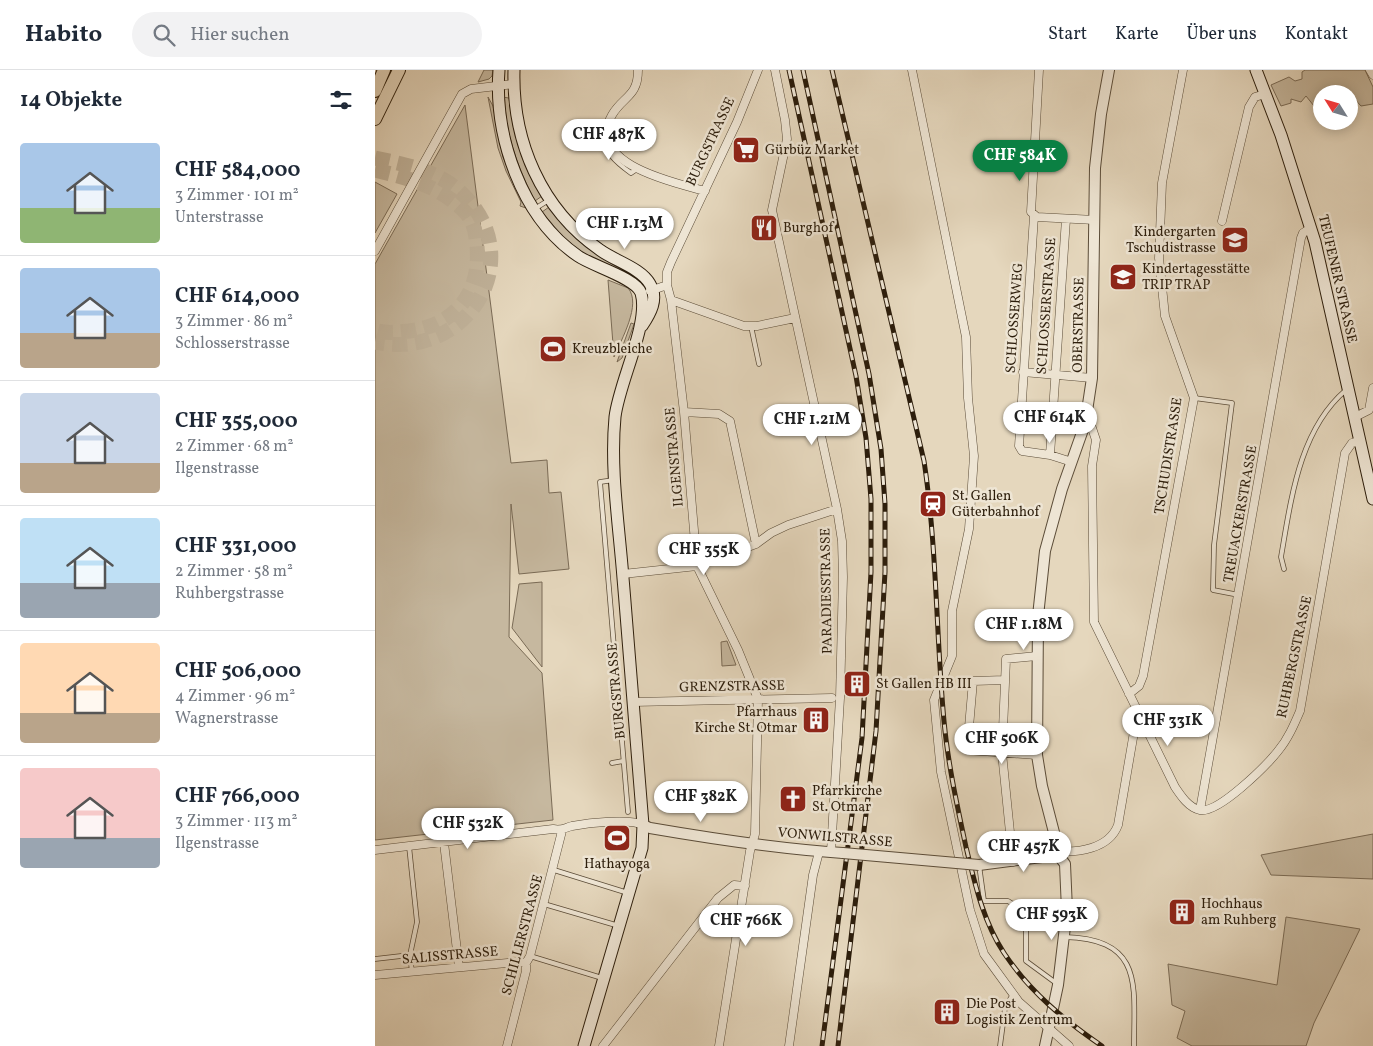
<!DOCTYPE html>
<html lang="de">
<meta charset="utf-8">
<style>
:root{--surface:#fff;--page:#f2f2f3;--text:#1f2937;--muted:#747a83;--line:#e0e1e3;--accent:#0b8043}
body{margin:0;font-family:Vollkorn,serif;background:var(--page);color:var(--text);height:100vh;display:flex;flex-direction:column;font-size:19px;white-space:nowrap}
*{box-sizing:border-box;margin:0}
p{font-size:16px;color:var(--muted)}
.icon{flex:none;width:28px;height:28px;fill:none;stroke:currentColor;stroke-width:2;stroke-linecap:round;stroke-linejoin:round}
.map{position:relative;flex:1;overflow:hidden}
.drawer{display:flex;flex-direction:column;background:var(--surface);width:375px}
.drawer>*{flex:none}
.needle{width:32px;rotate:307deg}
.fabs{position:absolute;left:938px;top:15px;display:grid;gap:10px}
.fabs a{display:grid;place-items:center;width:45px;height:45px;border-radius:50%;background:var(--surface);box-shadow:0 2px 12px #0003;font-size:25px}
.price{position:absolute;translate:-50% -42px;padding:0 11px;border-radius:18px;background:#fff;color:#222;font-size:16px;line-height:32px;filter:drop-shadow(0 1px 2px #0008)}
.price::after{content:'';position:absolute;left:50%;top:30px;width:15px;height:11px;margin-left:-8px;background:inherit;clip-path:polygon(0 0,100% 0,50% 100%)}
.price.current{background:var(--accent);color:#fff}
ul{padding:0;list-style:none}
li{display:flex;align-items:center;gap:15px;height:125px;padding:0 20px}
li+li{border-top:1px solid var(--line)}
li span{display:grid;place-items:center;flex:none;width:140px;height:100px;border-radius:5px;color:#555}
li>.icon{margin-inline-start:auto}
span .icon{width:60px;height:60px;fill:#fffc;stroke-width:1}
li b{font-size:21px}
h2{display:flex;justify-content:space-between;align-items:center;height:60px;padding:0 20px;font-size:21px}
header{display:flex;align-items:center;gap:30px;box-sizing:border-box;height:70px;padding:0 25px;background:var(--surface);border-bottom:1px solid var(--line)}
header strong{font-size:24px}
nav{display:flex;gap:28px;margin-inline-start:auto;font-size:18px}
.search{width:350px;height:45px;background:var(--page);display:flex;align-items:center;gap:12px;box-sizing:border-box;padding:0 18px;border-radius:28px;color:var(--muted);font-size:19px}
main{display:flex;flex:1;min-height:0}
.map>svg:first-child{display:block}
.green{fill:#c6b89f;stroke:#7a6b56}
.lines{fill:none;stroke-linecap:round;stroke-linejoin:round}
.motorway-tunnel{stroke:#c0b29a;stroke-width:15;stroke-dasharray:15 8;stroke-linecap:butt}
.service-casing{stroke:#5b4c38;stroke-width:5.5}
.minor-casing{stroke:#5b4c38;stroke-width:9}
.tertiary-casing{stroke:#5b4c38;stroke-width:12}
.secondary-casing{stroke:#2d1e0c;stroke-width:13}
.primary-casing{stroke:#2d1e0c;stroke-width:14}
.service{stroke:#eee5d4;stroke-width:4}
.minor{stroke:#eee5d4;stroke-width:8}
.tertiary{stroke:#eee5d4;stroke-width:10}
.secondary{stroke:#eee5d4;stroke-width:11}
.primary{stroke:#e5d7bd;stroke-width:12}
.rail-casing{stroke:#2d1e0c;stroke-width:5}
.rail{stroke:#eee5d4;stroke-width:3;stroke-dasharray:9;stroke-linecap:butt}
.tertiary-bridge-casing{stroke:#5b4c38;stroke-width:12;stroke-linecap:butt}
.tertiary-bridge{stroke:#eee5d4;stroke-width:10}
.labels{text-anchor:middle;dominant-baseline:central;stroke-width:5;stroke-linejoin:round;paint-order:stroke}
.street-label{font-size:14px;fill:#2d1e0c;stroke:#eee5d4}
.poi-label{font-size:14px;fill:#2d1e0c;stroke:#eee5d4;text-anchor:start}
</style>
<header>
<strong>Habito</strong>
<div class="search"><svg class="icon" aria-label="search" viewBox="0 0 24 24"><circle cx="10" cy="10" r="6"/><path d="M15 15l6 6"/></svg>Hier suchen</div>
<nav><a>Start</a><a>Karte</a><a>Über uns</a><a>Kontakt</a></nav>
</header>
<main>
<section class="drawer">
<h2>14 Objekte<svg class="icon" aria-label="filters" viewBox="0 0 24 24"><path d="M4 7h16M4 17h16"/><circle cx="9" cy="7" r="2"/><circle cx="15" cy="17" r="2"/></svg></h2>
<ul>
<li><span style="background:linear-gradient(#a9c7e8 65%,#8fb573 0)"><svg class="icon" aria-label="home" viewBox="0 0 24 24"><path d="M3 11l9-7 9 7M6 9v11h12V9"/></svg></span><div><b>CHF 584,000</b><p>3 Zimmer · 101 m²</p><p>Unterstrasse</p></div></li>
<li><span style="background:linear-gradient(#a9c7e8 65%,#b9a48a 0)"><svg class="icon" aria-label="home" viewBox="0 0 24 24"><path d="M3 11l9-7 9 7M6 9v11h12V9"/></svg></span><div><b>CHF 614,000</b><p>3 Zimmer · 86 m²</p><p>Schlosserstrasse</p></div></li>
<li><span style="background:linear-gradient(#c9d6e8 70%,#b9a48a 0)"><svg class="icon" aria-label="home" viewBox="0 0 24 24"><path d="M3 11l9-7 9 7M6 9v11h12V9"/></svg></span><div><b>CHF 355,000</b><p>2 Zimmer · 68 m²</p><p>Ilgenstrasse</p></div></li>
<li><span style="background:linear-gradient(#bfe0f5 65%,#9aa5b1 0)"><svg class="icon" aria-label="home" viewBox="0 0 24 24"><path d="M3 11l9-7 9 7M6 9v11h12V9"/></svg></span><div><b>CHF 331,000</b><p>2 Zimmer · 58 m²</p><p>Ruhbergstrasse</p></div></li>
<li><span style="background:linear-gradient(#ffd9b3 70%,#b9a48a 0)"><svg class="icon" aria-label="home" viewBox="0 0 24 24"><path d="M3 11l9-7 9 7M6 9v11h12V9"/></svg></span><div><b>CHF 506,000</b><p>4 Zimmer · 96 m²</p><p>Wagnerstrasse</p></div></li>
<li><span style="background:linear-gradient(#f6c9c9 70%,#9aa5b1 0)"><svg class="icon" aria-label="home" viewBox="0 0 24 24"><path d="M3 11l9-7 9 7M6 9v11h12V9"/></svg></span><div><b>CHF 766,000</b><p>3 Zimmer · 113 m²</p><p>Ilgenstrasse</p></div></li>
</ul>
</section>
<div class="map">
<svg width="998" height="976" viewBox="0 0 998 976">
<rect width="100%" height="100%" fill="#e5d7bd"/>
<filter id="stains"><feTurbulence type="fractalNoise" baseFrequency=".004" numOctaves="4"/><feColorMatrix values="0 0 0 0 .2 0 0 0 0 .09 0 0 0 0 .02 0 0 0 .5 -.17"/></filter>
<radialGradient id="worn" r=".72"><stop offset=".6" stop-color="#630" stop-opacity="0"/><stop offset="1" stop-color="#630" stop-opacity=".3"/></radialGradient>
<path class="green" d="M109,0H118L117,6L114,9L103,12Z
M930,0H990L998,17V34L986,36L975,24H946V34L939,36L931,26L926,32L916,29V33L906,36L896,15L914,7L920,11L927,9V2Z
M113,27L118,36L128,87L151,138L145,136L146,132L131,101L123,78Z
M127,27L134,28C139,64 148,95 167,126L160,131C140,92 134,70 127,27Z
M90,35L136,393L172,390L174,423L186,422L194,499L144,504L136,434L134,567L167,603L178,750L0,770V194Z
M0,112L22,124L0,163Z
M174,137C190,158 208,176 231,190C242,197 254,202 265,209L263,210L215,189L189,168L167,142Z
M233,210L253,218C267,234 246,270 239,287Z
M256,253L259,254L258,257L247,288L242,292Z
M167,512V597L137,558L144,514Z
M352,571L361,595L347,596L346,572Z
M998,764V809L896,805L886,785Z
M911,847L985,859L939,953L931,976H817L802,968L810,941L797,935L793,894L902,915Z"/>
<g class="lines">
<path class="motorway-tunnel" d="M0,88C27,94 60,100 82,119C158,184 95,292 0,272
M0,100C33,108 65,116 89,141C99,150 101,164 102,176C106,223 81,255 34,261C24,262 9,264 0,260"/>
<g class="service-casing">
<path id="service" d="M224,60C228,80 240,92 256,103L262,99
M161,138L174,130
M376,256L384,294
M819,328L857,333L839,475L838,520L864,525
M239,410L225,412L253,742
M909,499L906,487C916,430 924,360 971,320
M237,693L248,691
M34,776L42,852L35,885L37,902
M604,795L609,831H633L649,841L651,850V891L681,913
M179,800L253,823
M169,834L244,856
M690,867C769,869 759,916 759,976
M155,886L227,908
M0,889L35,885
M625,976L630,938L638,924"/>
</g>
<g class="minor-casing">
<path id="minor" d="M263,0C263,27 248,26 237,45C209,94 301,113 330,121
M400,0L410,50L412,69L397,140L462,439L467,471L468,507L465,628L456,782
M537,0L591,267L593,328L599,386L594,459L577,541V586L559,630L566,702L595,840L609,884L644,932L694,976
M664,0L656,142L662,147L720,150
M995,0L998,5
M659,146L644,376L647,381L675,385L697,392
M847,151L874,37L880,27L890,24
M0,181L87,24L96,19L138,14
M292,215L296,230L369,256H382L420,248
M275,221L292,215V202L296,192L362,52L383,0
M296,230L309,342L322,496L363,580L383,629L380,764L375,781L344,976
M648,302L717,308
M309,342L344,344L355,351L381,474
M980,347L994,340L998,318
M710,354L717,358L721,370L717,396L719,552L800,717C806,726 814,738 825,740C843,744 891,696 903,681C913,669 919,655 925,641L970,383L977,373L985,371
M675,385L691,149
M248,504L322,496L381,474L396,463L413,455L462,439
M630,610L598,611L592,680L662,685
M754,624L764,616L768,606L819,328L790,246L784,188L787,113L808,0
M258,632L457,628
M825,740L926,168L928,163L936,158
M69,773L84,897
M0,780L178,759C187,761 189,758 197,756C213,753 255,748 268,755
M680,781C703,783 734,779 743,755L759,662L766,647
M638,792L627,683L631,589L662,586
M0,905L144,892L151,893
M132,976L151,901V893L155,886L187,761
M228,976L343,828L359,815L370,816
M414,976L438,805L444,782"/>
</g>
<g class="tertiary-casing">
<path id="tertiary" d="M268,755L275,758C339,769 403,779 468,783
M604,795L675,786L682,774L667,716L662,685L663,546L670,481L687,419L710,354L717,308L720,98L726,44L734,0
M670,976L683,915L692,840L690,794L680,781"/>
</g>
<g class="secondary-casing">
<path id="secondary" d="M124,0C119,66 146,147 203,186C217,196 261,208 266,223C275,253 244,312 240,347C235,400 244,455 248,508C255,590 261,672 268,755L267,778L209,976
M139,0C137,71 166,139 225,180C240,191 266,198 275,214C284,229 275,244 267,256
M881,0L906,65L940,172L998,429"/>
</g>
<g class="primary-casing">
<path id="primary" d="M0,21L9,0
M0,49L24,0"/>
</g>
<use href="#service" class="service"/>
<use href="#minor" class="minor"/>
<use href="#tertiary" class="tertiary"/>
<use href="#secondary" class="secondary"/>
<use href="#primary" class="primary"/>
<g class="rail-casing">
<path id="rail" d="M414,0L481,306L491,368L496,429V502L487,668L447,976
M428,0L494,304L506,379L510,434V502L501,661L463,976
M457,0L549,391C562,477 561,565 569,651C573,694 582,735 591,777C600,814 608,851 629,883C655,922 689,950 727,976"/>
</g>
<use href="#rail" class="rail"/>
<g class="tertiary-bridge-casing">
<path id="tertiary-bridge" d="M468,783L604,795"/>
</g>
<use href="#tertiary-bridge" class="tertiary-bridge"/>
</g>
<defs>
<g id="supermarket-square" transform="scale(1.4375)"><rect x="-9" y="-9" width="18" height="18" rx="4" fill="#8f2418" stroke="#eee5d4"/><path d="M-6-5.5h2.5l.6 2H6L4.5 2H-2.5L-4.4-4H-6ZM-1.5 3.2a1.3 1.3 0 1 0 .1 0ZM3 3.2a1.3 1.3 0 1 0 .1 0Z" fill="#fff"/></g>
<g id="restaurant-square" transform="scale(1.4375)"><rect x="-9" y="-9" width="18" height="18" rx="4" fill="#8f2418" stroke="#eee5d4"/><path d="M-5-6h1v4h1v-4h1v4h1v-4h1v5L-1.5 .5V6h-2V.5L-5-1ZM5-6V6H3V1.5H1.5Q1.5-4 5-6Z" fill="#fff"/></g>
<g id="school-square" transform="scale(1.4375)"><rect x="-9" y="-9" width="18" height="18" rx="4" fill="#8f2418" stroke="#eee5d4"/><path d="M0-5L7-2L0 1L-7-2ZM-4 1L0 2.5L4 1V4Q0 6-4 4Z" fill="#fff"/></g>
<g id="stadium-square" transform="scale(1.4375)"><rect x="-9" y="-9" width="18" height="18" rx="4" fill="#8f2418" stroke="#eee5d4"/><path d="M0-5a6.5 5 0 1 0 0 10a6.5 5 0 1 0 0-10ZM-3.5-1.8h7v3.6h-7Z" fill="#fff"/></g>
<g id="station-square" transform="scale(1.4375)"><rect x="-9" y="-9" width="18" height="18" rx="4" fill="#8f2418" stroke="#eee5d4"/><path d="M-3-6H3Q5-6 5-4V2Q5 4 3 4L4.5 6H3L1.5 4h-3L-3 6H-4.5L-3 4Q-5 4-5 2V-4Q-5-6-3-6ZM-3.5-4v3h7v-3ZM-3.5 1v1.5H-2V1ZM2 1v1.5H3.5V1Z" fill="#fff"/></g>
<g id="building-square" transform="scale(1.4375)"><rect x="-9" y="-9" width="18" height="18" rx="4" fill="#8f2418" stroke="#eee5d4"/><path d="M-4-6H4V6H1V3H-1V6H-4ZM-2.5-4.3h1.7v1.8h-1.7ZM.8-4.3h1.7v1.8H.8ZM-2.5-1h1.7V.8h-1.7ZM.8-1h1.7V.8H.8Z" fill="#fff"/></g>
<g id="church-square" transform="scale(1.4375)"><rect x="-9" y="-9" width="18" height="18" rx="4" fill="#8f2418" stroke="#eee5d4"/><path d="M-1.2-6h2.4v3.5h3.3v2.4h-3.3V6h-2.4V-.1h-3.3v-2.4h3.3Z" fill="#fff"/></g>
</defs>
<g fill-rule="evenodd">
<use href="#supermarket-square" x="371" y="80"/>
<use href="#restaurant-square" x="389" y="158"/>
<use href="#school-square" x="860" y="170"/>
<use href="#school-square" x="748" y="207"/>
<use href="#stadium-square" x="178" y="279"/>
<use href="#station-square" x="558" y="434"/>
<use href="#building-square" x="482" y="614"/>
<use href="#building-square" x="441" y="650"/>
<use href="#church-square" x="418" y="729"/>
<use href="#stadium-square" x="242" y="768"/>
<use href="#building-square" x="807" y="842"/>
<use href="#building-square" x="572" y="942"/>
</g>
<g class="labels">
<g class="street-label">
<text transform="translate(336 72) rotate(-65)">BURGSTRASSE</text>
<text transform="translate(962 209) rotate(77)">TEUFENER STRASSE</text>
<text transform="translate(672 236) rotate(-86)">SCHLOSSERSTRASSE</text>
<text transform="translate(640 248) rotate(-86)">SCHLOSSERWEG</text>
<text transform="translate(704 255) rotate(-89)">OBERSTRASSE</text>
<text transform="translate(794 386) rotate(-81)">TSCHUDISTRASSE</text>
<text transform="translate(300 387) rotate(-95)">ILGENSTRASSE</text>
<text transform="translate(866 444) rotate(-80)">TREUACKERSTRASSE</text>
<text transform="translate(452 521) rotate(-91)">PARADIESSTRASSE</text>
<text transform="translate(920 587) rotate(-78)">RUHBERGSTRASSE</text>
<text transform="translate(357 617) rotate(-1)">GRENZSTRASSE</text>
<text transform="translate(242 621) rotate(-95)">BURGSTRASSE</text>
<text transform="translate(460 768) rotate(5)">VONWILSTRASSE</text>
<text transform="translate(148 865) rotate(-75)">SCHILLERSTRASSE</text>
<text transform="translate(75 886) rotate(-5)">SALISSTRASSE</text>
</g>
<g class="poi-label">
<text x="390" y="80">Gürbüz Market</text>
<text x="408" y="158">Burghof</text>
<text x="841" y="162" text-anchor="end">Kindergarten<tspan x="841" dy="16">Tschudistrasse</tspan></text>
<text x="767" y="199">Kindertagesstätte<tspan x="767" dy="16">TRIP TRAP</tspan></text>
<text x="197" y="279">Kreuzbleiche</text>
<text x="577" y="426">St. Gallen<tspan x="577" dy="16">Güterbahnhof</tspan></text>
<text x="501" y="614">St Gallen HB III</text>
<text x="422" y="642" text-anchor="end">Pfarrhaus<tspan x="422" dy="16">Kirche St. Otmar</tspan></text>
<text x="437" y="721">Pfarrkirche<tspan x="437" dy="16">St. Otmar</tspan></text>
<text x="242" y="794" text-anchor="middle">Hathayoga</text>
<text x="826" y="834">Hochhaus<tspan x="826" dy="16">am Ruhberg</tspan></text>
<text x="591" y="934">Die Post<tspan x="591" dy="16">Logistik Zentrum</tspan></text>
</g>
</g>
<rect width="100%" height="100%" filter="url(#stains)"/>
<rect width="100%" height="100%" fill="url(#worn)"/>
</svg>
<div class="fabs">
<a><svg class="needle" viewBox="-14 -14 28 28"><path d="M0-13l5 13h-10z" fill="#e53935"/><path d="M0 13l5-13h-10z" fill="#747a83"/></svg></a>
</div>
<b class="price" style="left:234px;top:91px">CHF 487K</b>
<b class="price current" style="left:645px;top:112px">CHF 584K</b>
<b class="price" style="left:250px;top:180px">CHF 1.13M</b>
<b class="price" style="left:675px;top:374px">CHF 614K</b>
<b class="price" style="left:437px;top:376px">CHF 1.21M</b>
<b class="price" style="left:329px;top:506px">CHF 355K</b>
<b class="price" style="left:649px;top:581px">CHF 1.18M</b>
<b class="price" style="left:793px;top:677px">CHF 331K</b>
<b class="price" style="left:627px;top:695px">CHF 506K</b>
<b class="price" style="left:326px;top:753px">CHF 382K</b>
<b class="price" style="left:93px;top:780px">CHF 532K</b>
<b class="price" style="left:649px;top:803px">CHF 457K</b>
<b class="price" style="left:677px;top:871px">CHF 593K</b>
<b class="price" style="left:371px;top:877px">CHF 766K</b>
</div>
</main>
